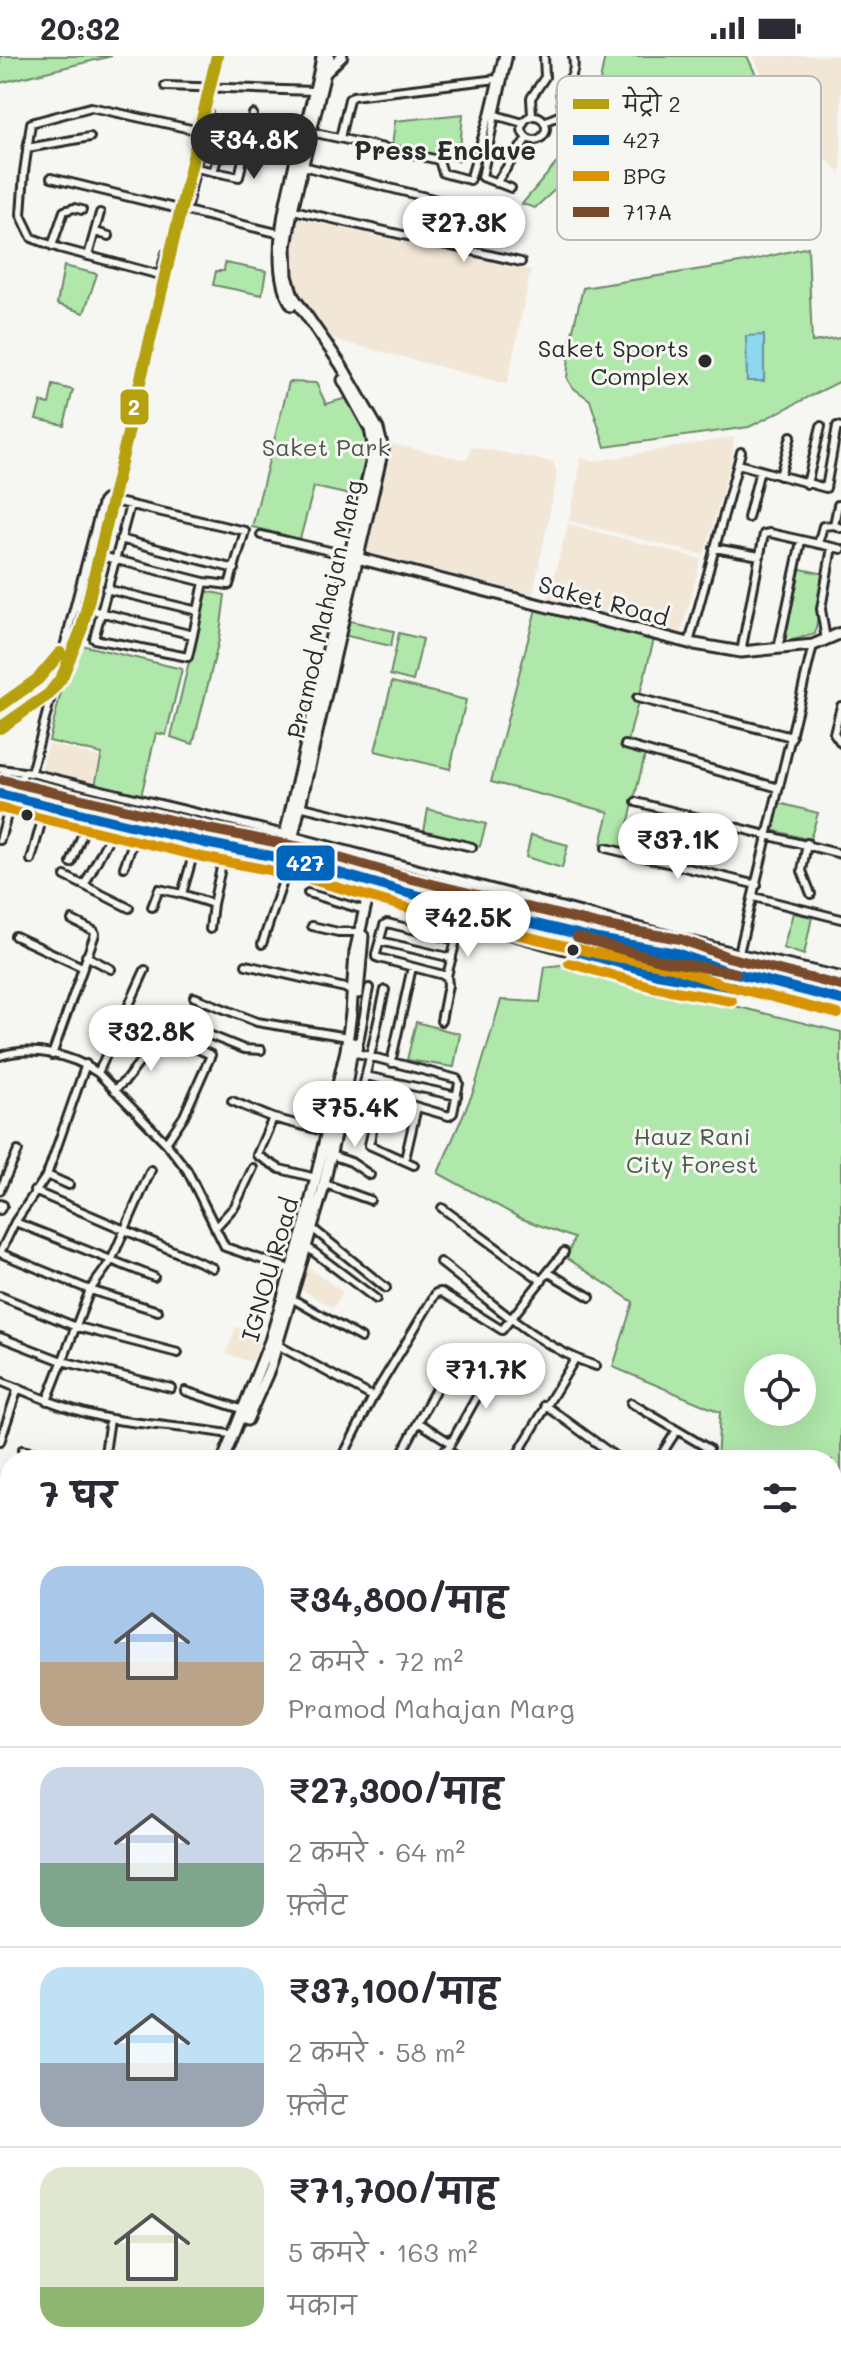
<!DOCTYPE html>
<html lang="hi">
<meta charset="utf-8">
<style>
:root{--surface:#fff;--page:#f2f2f3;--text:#2b2b33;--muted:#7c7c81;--line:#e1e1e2;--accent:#2b2b2b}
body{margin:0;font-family:Mali,"Playpen Sans Deva",sans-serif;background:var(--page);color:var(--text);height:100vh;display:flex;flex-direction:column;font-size:30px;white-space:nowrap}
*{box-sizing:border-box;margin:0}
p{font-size:26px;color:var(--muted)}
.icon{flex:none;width:44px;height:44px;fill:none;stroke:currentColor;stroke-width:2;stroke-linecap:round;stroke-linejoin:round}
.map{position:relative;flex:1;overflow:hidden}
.side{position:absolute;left:0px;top:1394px;width:842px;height:914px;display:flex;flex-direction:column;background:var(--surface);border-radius:32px 32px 0 0;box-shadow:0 8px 32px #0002}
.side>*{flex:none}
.tools{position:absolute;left:744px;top:1298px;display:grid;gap:16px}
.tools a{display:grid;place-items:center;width:72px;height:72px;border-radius:50%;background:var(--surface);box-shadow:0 8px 32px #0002;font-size:40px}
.price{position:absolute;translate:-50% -68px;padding:0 18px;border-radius:28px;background:#fff;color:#222;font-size:26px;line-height:52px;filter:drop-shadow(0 2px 4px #0008)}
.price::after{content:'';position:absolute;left:50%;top:48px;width:24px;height:18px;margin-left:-12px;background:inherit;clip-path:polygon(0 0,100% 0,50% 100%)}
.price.on{background:var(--accent);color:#fff}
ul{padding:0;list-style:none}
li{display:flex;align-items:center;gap:24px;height:200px;padding:0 40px}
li+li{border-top:2px solid var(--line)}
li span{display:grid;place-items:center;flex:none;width:224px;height:160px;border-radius:24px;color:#555}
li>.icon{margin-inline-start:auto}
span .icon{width:96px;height:96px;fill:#fffc;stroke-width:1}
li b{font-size:34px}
h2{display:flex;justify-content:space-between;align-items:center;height:96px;padding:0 40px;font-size:34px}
.status{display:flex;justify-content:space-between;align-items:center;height:56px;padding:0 40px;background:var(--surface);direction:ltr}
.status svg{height:22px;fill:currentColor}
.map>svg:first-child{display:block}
.built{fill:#f2e6d7}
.green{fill:#b0e7aa;stroke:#6e896a;stroke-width:2;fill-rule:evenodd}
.water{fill:#8ed7ef;stroke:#6692a1;stroke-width:2}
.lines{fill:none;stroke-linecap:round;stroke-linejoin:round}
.street-casing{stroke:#2b2b2b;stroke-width:12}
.secondary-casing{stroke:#2b2b2b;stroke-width:15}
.primary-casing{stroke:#2b2b2b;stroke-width:16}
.street{stroke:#f6f6f2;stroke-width:6}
.secondary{stroke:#f6f6f2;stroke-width:9}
.primary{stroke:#f6f6f2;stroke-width:10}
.bus-1-casing{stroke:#f6f6f2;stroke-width:16}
.bus-2-casing{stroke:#f6f6f2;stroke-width:16}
.bus-3-casing{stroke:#f6f6f2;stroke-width:16}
.bus-1{stroke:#0065bd;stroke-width:10}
.bus-2{stroke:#d89406;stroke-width:10}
.bus-3{stroke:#7a4b2a;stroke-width:10}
.metro-1-casing{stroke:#f6f6f2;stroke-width:18}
.metro-1{stroke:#b5a00f;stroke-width:12}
.poi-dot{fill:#2b2b2b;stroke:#f6f6f2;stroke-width:3}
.labels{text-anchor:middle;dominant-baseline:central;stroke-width:6;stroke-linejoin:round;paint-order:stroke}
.poi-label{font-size:24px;fill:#2b2b2b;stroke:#f6f6f2;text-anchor:end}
.park-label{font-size:24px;fill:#4c5a4b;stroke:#f6f6f2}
.street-label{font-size:24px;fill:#2b2b2b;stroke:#f6f6f2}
.neighbourhood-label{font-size:26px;font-weight:bold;fill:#2b2b2b;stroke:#f6f6f2}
.key{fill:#f6f6f2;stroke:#b9b9b6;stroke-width:2}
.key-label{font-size:22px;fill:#2b2b2b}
.line-badge{stroke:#f6f6f2;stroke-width:3}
.badge-label{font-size:22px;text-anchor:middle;font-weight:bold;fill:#fff}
</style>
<div class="status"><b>20:32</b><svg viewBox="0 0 49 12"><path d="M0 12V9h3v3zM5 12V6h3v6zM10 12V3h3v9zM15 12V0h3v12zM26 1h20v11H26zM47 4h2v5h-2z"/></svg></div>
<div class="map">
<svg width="841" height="2307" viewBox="0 0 841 2307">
<rect width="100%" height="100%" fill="#f6f6f2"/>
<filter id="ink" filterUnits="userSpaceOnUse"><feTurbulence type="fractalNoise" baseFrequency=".0125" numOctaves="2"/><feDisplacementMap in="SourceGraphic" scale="16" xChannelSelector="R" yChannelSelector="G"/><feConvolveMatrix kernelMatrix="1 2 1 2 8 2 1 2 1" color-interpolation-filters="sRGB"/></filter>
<g filter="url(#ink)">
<path class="built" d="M753,0H841V118L781,59Z
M295,162L531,214L507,328L332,283L295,232L289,209Z
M734,381L731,405L704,499L569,465L579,417L580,401L591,406Z
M385,387L467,404L472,391L553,406L556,413V425L533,538L362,497Z
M568,468L701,503L681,577L548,543Z
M48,688L101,701L93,728L41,715Z
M306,1210L343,1236L333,1252L296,1230Z
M236,1271L261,1280L252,1306L226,1298Z
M832,1922H841V2034H832Z"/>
<path class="green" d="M0,0H112L0,27Z
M605,0H747L761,30L655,43L637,48L623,71L535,152L522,148L592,65Z
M463,58L459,105L392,91L395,65Z
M808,191L812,286L841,282V325L749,371L605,391L590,344L572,331L567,323L570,286L583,232L746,206Z
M225,207L266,215L262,239L213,229L216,215H224Z
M64,210L97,218L84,257L57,248Z
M289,326L316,327L326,348L350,341L370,384L359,441L314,431L300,483L252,471Z
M53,329L73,334L64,369L36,363L41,346L49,348Z
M796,512L825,518L815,578L785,586Z
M206,535L225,539L219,584L193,688L171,681Z
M536,553L654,583L626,693L645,699L622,793L601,788L609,756L491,726Z
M346,564L394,575L391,590L343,579Z
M399,577L423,583L413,625L390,619Z
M73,587L182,613L166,679L156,677L141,740L95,729L102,698L49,685Z
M392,626L466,644L450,713L375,695Z
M779,747L818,757L810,784L772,774Z
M428,753L486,768L480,790L424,775Z
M531,779L568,789L562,812L526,801Z
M793,857L812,861L804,899L783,892Z
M574,898L579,912L841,976V1584L832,1578V1404H717L720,1356L613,1311L633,1246L567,1202L574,1182L520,1162L438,1117L474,1034L501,944L540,946L545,911L568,908ZM758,1312H802V1356H758Z
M416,966L460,978L454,1011L407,1004Z
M10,2169V2291L0,2292V2172Z"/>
<path class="water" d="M764,279V325H747L746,280Z"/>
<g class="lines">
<g class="street-casing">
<path id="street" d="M508,0L495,59L523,67
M165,30L314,35
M495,59L482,121L511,132
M522 72a12 12 0 1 1 24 0a12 12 0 1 1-24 0Z
M532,60L531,42L545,21L544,0
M544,66L563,58L560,34C571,22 576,18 573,0
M202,76L208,56
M311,76L439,104L443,117L470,124L489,59L503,0
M340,82L349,43L353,40L497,23
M27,92L90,81
M303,110L461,150
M196,112L239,121L253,58
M213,116L217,103L232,98L235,94H246
M51,122L285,179
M496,127L527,82
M289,153L521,206
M95,176L109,180
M414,182L423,140
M52,190L64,155L74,152L82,154
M166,197L160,219L59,192L32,182L21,159L24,116L31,67L91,51L200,75L203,80L186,155
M88,200L100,157
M738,408L826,432L837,370L841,371
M780,420L791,380
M807,428L821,370
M130,449L94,583L188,601L193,579
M748,462L760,414
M834,469L838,449H841
M261,479L351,500
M120,483L235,513
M818,488L823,470L834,469L841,472
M714,492L760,500
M106,533L198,555
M75,550L193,579L204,526
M826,584L821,553L832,491
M689,587L741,396
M778,593L801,485
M741,596L764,478L770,477L841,493
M637,642L792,681
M841,650L834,677L841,687
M625,689L779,732
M0,713L31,717L293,780L739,897L841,920
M31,717L102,446L105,443L245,475L229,529L204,526L89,497
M17,742L23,716
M636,746L841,798
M299,750L472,791
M0,784L9,752
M807,787L802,815L811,838
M606,792L757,829
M31,804L43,760
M71,807L86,769
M124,811L135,781
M65,820L129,852
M85,828L112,776
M308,837L364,854
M182,838L213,848L223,803
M754,841L841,863
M152,851L159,833L182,838L194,796
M312,870L338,876H358
M210,873L213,848
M15,880L82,911
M380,885L452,902
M262,888L286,816
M739,897L813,589
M86,900L111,913
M246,909L345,932L353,937
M447,920L379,902L376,901V898L384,869L387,867L456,884
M194,941L257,966L348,981
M441,965L448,929L447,920L461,864
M163,977L211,999L184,1060L166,1087
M113,983L134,996
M52,999L95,878L94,875L72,864
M0,1000C31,990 71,998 98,1017L166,1087L187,1114L225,1191L293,1214
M391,1007L412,911
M98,1017L145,914
M366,1020L457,1040
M345,1030L449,1060L453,1057L459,1027L457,1023L357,997L369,932
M114,1034L126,1024L172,964L244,993L261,994
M362,1036L385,934
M380,1041L369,1089L414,1109
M232,1045L273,1062L327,1076
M273,1062L257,1099L280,1113L316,1122
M331,1099L351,1106L370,1119
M405,1103L417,1051
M47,1119L69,1129
M325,1128L370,1144
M0,1134L18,1095
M34,1135L213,1212
M0,1148L3,1149L0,1154
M442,1152L542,1225
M15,1166L154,1221
M215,1172L235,1150L253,1112
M312,1172L386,1232
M307,1191L376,1243
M0,1197L15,1166L47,1119L86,1008
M0,1197L90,1234L158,1255
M440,1206C488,1243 537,1291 596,1310
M549,1217L590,1241
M0,1240L74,1270L178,1297
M291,1242L361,1282
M0,1281L62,1305L171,1332
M274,1287L373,1341
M0,1325C36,1340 72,1356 111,1363C152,1370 193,1371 234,1379
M185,1335L244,1354
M47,1345L90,1234L111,1205L151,1114
M631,1347L709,1393
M545,1349L620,1404
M418,1366L451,1387L446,1395
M0,1386L18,1332
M451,1387L494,1310
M22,1394L70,1404
M104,1404L110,1363
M341,1404L373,1341L436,1237L441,1236L502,1274L564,1196
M398,1404L457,1293
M514,1404L575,1303
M658,1404L677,1374
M0,1452L10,1454
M0,1491L10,1497
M0,1539L10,1544
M0,1589L10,1594
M0,1661L4,1662
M832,1680L841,1685
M0,1738L10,1745
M0,1816L10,1801
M0,1826L10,1832
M832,1849L841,1850
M0,1868H10
M0,1952L10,1925
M0,2006L10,2007
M0,2115L10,2112
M832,2197L841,2198
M194,2298V2307
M383,2298L386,2307
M7,2307L8,2299
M307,2307L311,2298
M426,2307L449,2300L469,2305L514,2307
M593,2307L597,2301L614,2300L780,2301"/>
</g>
<g class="secondary-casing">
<path id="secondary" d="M325,17L342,0
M292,249C255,195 314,63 322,0
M357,502L689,587L741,596L813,589L841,577
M268,799L277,795L284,783L374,394L370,373L343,324
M302,806L294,797L292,784L383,393L378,373L341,309L293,240L287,220L286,191L292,154L329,0
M358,937L363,880
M247,1364L270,1312L322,1137L346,1030L353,987
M223,1404L270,1285L305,1168L346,994L351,957L355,896L368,839
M442,1404L446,1395L459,1404
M832,1614L841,1619
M0,1706L10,1689"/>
</g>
<g class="primary-casing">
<path id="primary" d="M0,738L205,787L302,806L404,836L598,883L676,897L724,914L841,944
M0,750L325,826L657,918L705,925
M680,918L671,914L669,906L674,902L684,904
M699,923L841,956"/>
</g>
<use href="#street" class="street"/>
<use href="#secondary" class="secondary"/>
<use href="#primary" class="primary"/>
<g class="bus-1-casing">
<path id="bus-1" d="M0,738L205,787L302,806L404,836L598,883L676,897L724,914L841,944
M573,894L657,918L734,931"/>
</g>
<g class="bus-2-casing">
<path id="bus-2" d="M0,752L202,801L299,820L401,850L595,897L672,911L721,928L838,958
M569,907L653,931L732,945"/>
</g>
<g class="bus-3-casing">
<path id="bus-3" d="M3,724L208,773L305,792L408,822L601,869L680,883L728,901L841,930
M577,881L660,904L736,917"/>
</g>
<use href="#bus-1" class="bus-1"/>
<use href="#bus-2" class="bus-2"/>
<use href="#bus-3" class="bus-3"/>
<g class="metro-1-casing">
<path id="metro-1" d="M0,650L38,623L60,597
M0,672L49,638L62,621L82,572L217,0"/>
</g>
<use href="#metro-1" class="metro-1"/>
</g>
</g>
<g class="poi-dot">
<circle cx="705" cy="305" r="8"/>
<circle cx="27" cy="759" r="7"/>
<circle cx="573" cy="894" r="7"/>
</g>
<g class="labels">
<g class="poi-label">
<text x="689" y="291">Saket Sports<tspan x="689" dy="28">Complex</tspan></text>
</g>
<g class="park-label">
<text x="326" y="390">Saket Park</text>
<text x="692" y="1079">Hauz Rani<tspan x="692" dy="28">City Forest</tspan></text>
</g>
<g class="street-label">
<text transform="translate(604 544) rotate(15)">Saket Road</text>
<text transform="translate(324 553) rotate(-77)">Pramod Mahajan Marg</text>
<text transform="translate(269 1213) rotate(-74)">IGNOU Road</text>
</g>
<g class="neighbourhood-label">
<text x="445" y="94">Press Enclave</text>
</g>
</g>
<rect x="557" y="20" width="264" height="164" rx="12" class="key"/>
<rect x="573" y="43" width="36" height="10" fill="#b5a00f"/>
<rect x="573" y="79" width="36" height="10" fill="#0065bd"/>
<rect x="573" y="115" width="36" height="10" fill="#d89406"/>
<rect x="573" y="151" width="36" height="10" fill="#7a4b2a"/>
<g class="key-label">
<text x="623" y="56">मेट्रो 2</text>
<text x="623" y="92">427</text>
<text x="623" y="128">BPG</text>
<text x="623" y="164">717A</text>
</g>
<g class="line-badge">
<rect x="119" y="332" width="31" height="38" rx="8" fill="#b5a00f"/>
<rect x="275" y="788" width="61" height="38" rx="8" fill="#0065bd"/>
</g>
<g class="badge-label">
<text x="134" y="359">2</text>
<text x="305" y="815">427</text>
</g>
</svg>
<div class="tools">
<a><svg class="icon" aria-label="locate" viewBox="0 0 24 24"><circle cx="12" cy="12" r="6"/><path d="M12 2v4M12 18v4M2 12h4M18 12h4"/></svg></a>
</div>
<b class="price on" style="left:254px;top:125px">₹34.8K</b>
<b class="price" style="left:464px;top:208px">₹27.3K</b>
<b class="price" style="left:678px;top:825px">₹37.1K</b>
<b class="price" style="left:468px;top:903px">₹42.5K</b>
<b class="price" style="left:151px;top:1017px">₹32.8K</b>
<b class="price" style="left:355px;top:1093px">₹75.4K</b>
<b class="price" style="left:486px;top:1355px">₹71.7K</b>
<section class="side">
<h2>7 घर<svg class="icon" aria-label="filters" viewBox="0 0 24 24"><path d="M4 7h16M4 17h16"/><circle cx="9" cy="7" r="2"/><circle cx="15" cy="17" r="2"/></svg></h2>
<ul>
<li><span style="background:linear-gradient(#a9c7e8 60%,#b9a48a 0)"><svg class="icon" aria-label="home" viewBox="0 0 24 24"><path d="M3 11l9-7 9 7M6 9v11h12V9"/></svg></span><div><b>₹34,800/माह</b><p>2 कमरे · 72 m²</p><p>Pramod Mahajan Marg</p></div></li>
<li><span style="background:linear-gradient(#c9d6e8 60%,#7fa58c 0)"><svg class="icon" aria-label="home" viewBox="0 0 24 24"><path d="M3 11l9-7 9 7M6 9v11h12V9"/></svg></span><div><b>₹27,300/माह</b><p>2 कमरे · 64 m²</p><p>फ़्लैट</p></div></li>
<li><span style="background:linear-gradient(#bfe0f5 60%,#9aa5b1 0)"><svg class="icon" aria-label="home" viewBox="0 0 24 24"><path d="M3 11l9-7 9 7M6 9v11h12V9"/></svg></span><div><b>₹37,100/माह</b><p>2 कमरे · 58 m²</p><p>फ़्लैट</p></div></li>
<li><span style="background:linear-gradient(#dfe7d0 75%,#8fb573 0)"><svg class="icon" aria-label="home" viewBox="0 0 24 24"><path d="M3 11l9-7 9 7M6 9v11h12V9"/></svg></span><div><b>₹71,700/माह</b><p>5 कमरे · 163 m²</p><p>मकान</p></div></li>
</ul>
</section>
</div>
